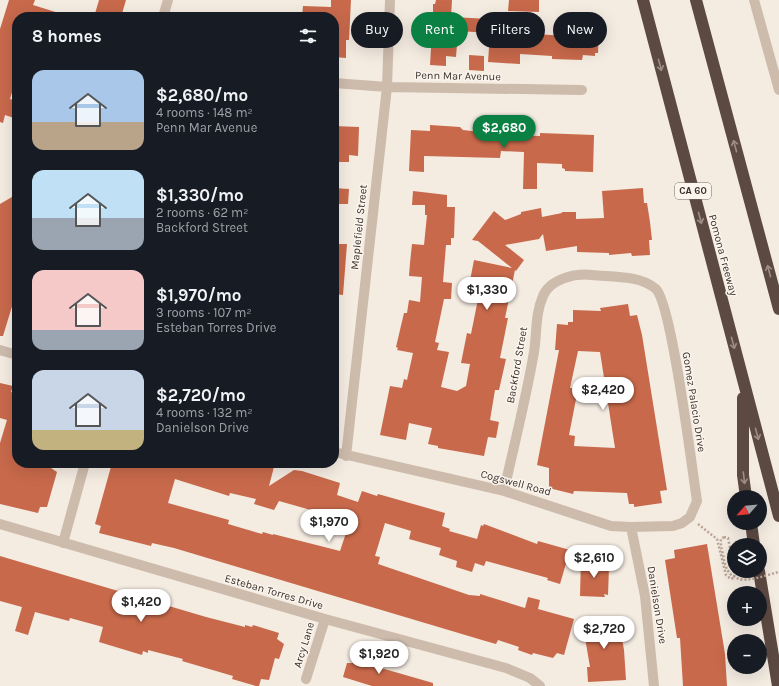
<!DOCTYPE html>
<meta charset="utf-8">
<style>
:root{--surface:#171b24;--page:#242831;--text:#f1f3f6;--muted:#9ea1a6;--accent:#0b8043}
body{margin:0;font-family:Karla,sans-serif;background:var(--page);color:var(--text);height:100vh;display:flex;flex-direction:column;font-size:15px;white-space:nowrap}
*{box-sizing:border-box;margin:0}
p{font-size:13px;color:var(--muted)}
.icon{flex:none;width:22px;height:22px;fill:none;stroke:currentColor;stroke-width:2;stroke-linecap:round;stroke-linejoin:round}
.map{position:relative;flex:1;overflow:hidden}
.side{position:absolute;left:12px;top:12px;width:327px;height:456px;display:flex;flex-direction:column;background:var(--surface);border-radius:16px;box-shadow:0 4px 16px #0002}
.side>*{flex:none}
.banner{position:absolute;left:351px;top:12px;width:368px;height:36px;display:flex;gap:8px}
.needle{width:26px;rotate:243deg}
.fabs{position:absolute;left:727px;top:490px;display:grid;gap:8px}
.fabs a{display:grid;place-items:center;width:40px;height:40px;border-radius:50%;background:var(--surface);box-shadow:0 4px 16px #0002;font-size:20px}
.price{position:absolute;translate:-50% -34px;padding:0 9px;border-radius:14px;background:#fff;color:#222;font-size:13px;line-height:26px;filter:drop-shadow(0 1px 2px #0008)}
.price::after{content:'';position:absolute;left:50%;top:24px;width:12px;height:9px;margin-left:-6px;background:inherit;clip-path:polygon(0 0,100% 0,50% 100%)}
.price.active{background:var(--accent);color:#fff}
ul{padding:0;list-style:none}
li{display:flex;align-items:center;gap:12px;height:100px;padding:0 20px}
li span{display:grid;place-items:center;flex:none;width:112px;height:80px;border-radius:12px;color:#555}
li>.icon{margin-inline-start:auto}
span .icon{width:48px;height:48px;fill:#fffc;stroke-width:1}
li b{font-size:17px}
h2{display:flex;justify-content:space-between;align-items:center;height:48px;padding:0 20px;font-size:17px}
.pill{padding:0 14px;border-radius:18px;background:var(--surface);box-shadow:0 4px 16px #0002;font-size:14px;line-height:36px}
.pill.active{background:var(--accent);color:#fff}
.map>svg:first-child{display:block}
.building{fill:#c8694b;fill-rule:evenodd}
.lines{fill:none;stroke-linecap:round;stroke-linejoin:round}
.path{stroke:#b9a596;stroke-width:2.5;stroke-dasharray:2 2;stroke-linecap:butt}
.minor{stroke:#cdbbac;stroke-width:10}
.highway{stroke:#5c4a42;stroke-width:12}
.path-bridge{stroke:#b9a596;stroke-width:2.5;stroke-dasharray:2 2;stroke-linecap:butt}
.oneway{stroke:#9c8e87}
.labels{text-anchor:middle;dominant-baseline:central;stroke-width:3;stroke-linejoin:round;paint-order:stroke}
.shield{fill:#fbf5ee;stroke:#756b66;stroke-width:1}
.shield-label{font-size:10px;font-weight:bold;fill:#3b302b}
.street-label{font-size:11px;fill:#3b302b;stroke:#fbf5ee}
</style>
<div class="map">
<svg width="779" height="686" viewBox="0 0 779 686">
<rect width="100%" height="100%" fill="#f4ebe1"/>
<path class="building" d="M9,0H35L33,5L62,14V17H17V76L10,99L17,101V119L5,115L3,123L0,122V29Z
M99,0H126L121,17H94Z
M331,0H351L349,40H346V58L334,57V17H302L303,6L331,7Z
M436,0H452L451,17L510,20L509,37L534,38V34L568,36V23L595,24V26H599L598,53H595V56L583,55L582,60L552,59V56L520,54V64L488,62L490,33L458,31L456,57L446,56V66L430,65L431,48H428L430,13L433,14V4H435Z
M509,0H539V12L508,11Z
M469,55L484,56V71L469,70Z
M430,125L460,127L463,130L480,132V134L502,135V132H515V135L540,136V133L594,135L593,172L565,171V169L562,168V164L537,163V189H523L524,152L501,151L500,158L424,156V172L409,171L411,130L430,131Z
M334,126L359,127L358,156L349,155V162H334Z
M334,188L349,189L348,204H334Z
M643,188L644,203H647L650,222L652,240H649L650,255L632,256L631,253L609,255V253L577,252V246L546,251L543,234L539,239L505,245L524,260L516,271L515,270L505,318H508L500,358L506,359L499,390H495L490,420L499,422L496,438L488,437L484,456L438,448V446L428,444L432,428L409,423L406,440L380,435L390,386L402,388L404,379L407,380L413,353L397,350L398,348L396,347L404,313H407L409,300L420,302L422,277L409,276L410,263L412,244L424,245L427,215H425V205H412L413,191L447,195V207H455L454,238H451V245H446L443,282L452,283L451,299H444L435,342L439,343L437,350L449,352L441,387L457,391L466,386L470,364L461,363L467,333L471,334L479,294L468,291L474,260L512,268L478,241L472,240L494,211L505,220L521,214V212L541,208L542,217L562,213V212H576V219L604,218L602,191Z
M17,194V290L3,336H0V204Z
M334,244H347L343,295L334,294Z
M628,304L630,316L637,315L642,335L667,490L660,491L662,503L634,507V504H629L627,493L574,491L573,494L549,488V468L537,465L559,350H555L557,324L568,325V322H573V310L601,311L600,308ZM578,351L600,352L615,448L574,446L575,436L569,435L578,389L570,388Z
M0,383L13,386L11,392L17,394V463H52L51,468L57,472L47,507H40L38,513L0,504V443L7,420L0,418Z
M112,463H275L269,486L294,470L302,471L340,483L337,495L358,502L362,491L377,496L378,494L445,513L442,526L450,529L449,531L477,539L481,525L483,526L484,524L537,544L538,541L570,550L560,584L547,580L548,578L486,561L484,566L475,563L472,572L456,567L457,561L439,555L441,548L409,539L411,531L385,523L375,556L380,557L378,564L469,595L480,596V594L525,608L528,597L540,600L538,609L574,619L564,655L557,653L553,658L533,653L532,655L518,650L519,647L498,640L496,644L482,640L174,548L152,543L151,546L99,533L101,526L95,524ZM175,479L229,496L230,493L256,499L254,504L274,510L279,501L332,516L329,524L347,530L340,551L273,534V535L263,532L262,534L228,524L229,520L168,503Z
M707,544L725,654L727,686H683L680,638H677L665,560L675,558L674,550Z
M0,556L206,617L245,627V625L252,627L253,625L279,633L277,639L284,644L279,659L275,658L269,680L261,679L259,686H256L232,679L233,676L182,661L183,659L148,650V653L143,651L142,655L99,642L103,627L70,618L69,621L35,612L28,635L15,631L22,607L0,601Z
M581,558H598L597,566L609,567L608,595L604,594L605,597L580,596Z
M608,616L609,623L619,621L624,650L626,680L588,682L587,667H590L582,620Z
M362,657L382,663L381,668L433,683V686H372L343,677L347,663H354L355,658L361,660Z"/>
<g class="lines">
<path class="path" d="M698,524L717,539L726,575L731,579L734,578L735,571
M724,537L728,538L734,567"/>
<path class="minor" d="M754,0L779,90
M163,17L168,0
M334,83L387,87L582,90
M0,350L17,355
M334,452L504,491L611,526L631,527L673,526L682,523L690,517L697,501C692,469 672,305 656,289C640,275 612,277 592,275C575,273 550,279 543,296C535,314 537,334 534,352C526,399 514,445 504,491
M346,456L387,87L390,0
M0,524L325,619L506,668L530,678L540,686
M631,527L645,596L654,686
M63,543L85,463
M306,679L325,619"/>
<path class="highway" d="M643,0L779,516
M696,0L779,309
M743,398V475L746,497
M751,523L754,545
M759,571L778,686"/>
<path class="path-bridge" d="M724,537L721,539C720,546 723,553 724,560C730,591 758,577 779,572"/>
</g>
<defs><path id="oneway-shaft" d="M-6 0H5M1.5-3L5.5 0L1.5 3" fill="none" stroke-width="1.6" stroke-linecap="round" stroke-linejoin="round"/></defs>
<g class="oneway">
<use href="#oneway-shaft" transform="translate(660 65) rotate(75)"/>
<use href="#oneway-shaft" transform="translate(735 146) rotate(-105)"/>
<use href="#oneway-shaft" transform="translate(700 218) rotate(75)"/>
<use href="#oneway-shaft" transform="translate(769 271) rotate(-105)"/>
<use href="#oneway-shaft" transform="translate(733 343) rotate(75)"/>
<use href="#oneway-shaft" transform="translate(757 434) rotate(75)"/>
<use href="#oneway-shaft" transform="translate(744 478) rotate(83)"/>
</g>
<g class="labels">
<rect class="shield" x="675" y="183" width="36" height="16" rx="3"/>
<g class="shield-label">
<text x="693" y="191">CA 60</text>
</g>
<g class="street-label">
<text transform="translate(458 76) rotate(1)">Penn Mar Avenue</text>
<text transform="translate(359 227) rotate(-84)">Maplefield Street</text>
<text transform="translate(723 255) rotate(75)">Pomona Freeway</text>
<text transform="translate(517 365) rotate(-80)">Backford Street</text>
<text transform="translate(694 402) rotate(81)">Gomez Palacio Drive</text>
<text transform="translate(516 483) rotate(15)">Cogswell Road</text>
<text transform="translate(274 592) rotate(16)">Esteban Torres Drive</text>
<text transform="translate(657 605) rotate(81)">Danielson Drive</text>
<text transform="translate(304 645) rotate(-73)">Arcy Lane</text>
</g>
</g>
</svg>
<div class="fabs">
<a><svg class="needle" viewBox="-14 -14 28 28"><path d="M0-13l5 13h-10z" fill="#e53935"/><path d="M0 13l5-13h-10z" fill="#9ea1a6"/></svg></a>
<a><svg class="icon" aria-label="layers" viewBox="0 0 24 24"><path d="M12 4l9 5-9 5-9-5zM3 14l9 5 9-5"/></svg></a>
<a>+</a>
<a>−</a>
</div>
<b class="price active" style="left:504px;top:149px">$2,680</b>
<b class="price" style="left:487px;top:311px">$1,330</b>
<b class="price" style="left:603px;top:411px">$2,420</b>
<b class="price" style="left:329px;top:543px">$1,970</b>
<b class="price" style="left:594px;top:579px">$2,610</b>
<b class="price" style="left:141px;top:623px">$1,420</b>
<b class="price" style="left:604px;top:650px">$2,720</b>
<b class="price" style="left:379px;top:675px">$1,920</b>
<div class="banner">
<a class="pill">Buy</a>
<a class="pill active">Rent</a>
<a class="pill">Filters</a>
<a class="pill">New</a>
</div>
<section class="side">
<h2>8 homes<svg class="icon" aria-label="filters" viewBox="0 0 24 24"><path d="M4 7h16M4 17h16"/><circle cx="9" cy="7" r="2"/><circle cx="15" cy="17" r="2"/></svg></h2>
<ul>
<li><span style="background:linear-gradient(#a9c7e8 65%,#b9a48a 0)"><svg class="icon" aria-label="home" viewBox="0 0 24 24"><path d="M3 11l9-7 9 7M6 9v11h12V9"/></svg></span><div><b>$2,680/mo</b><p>4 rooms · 148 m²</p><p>Penn Mar Avenue</p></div></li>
<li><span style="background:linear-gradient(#bfe0f5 60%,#9aa5b1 0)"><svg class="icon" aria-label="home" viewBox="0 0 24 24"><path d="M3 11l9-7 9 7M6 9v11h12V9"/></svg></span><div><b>$1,330/mo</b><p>2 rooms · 62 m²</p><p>Backford Street</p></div></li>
<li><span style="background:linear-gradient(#f6c9c9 75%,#9aa5b1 0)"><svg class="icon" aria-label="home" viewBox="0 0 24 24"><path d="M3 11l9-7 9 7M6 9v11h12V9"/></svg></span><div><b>$1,970/mo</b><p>3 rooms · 107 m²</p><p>Esteban Torres Drive</p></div></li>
<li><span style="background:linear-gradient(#c9d6e8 75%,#c2b280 0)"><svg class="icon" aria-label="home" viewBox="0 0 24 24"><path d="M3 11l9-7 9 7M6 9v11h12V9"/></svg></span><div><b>$2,720/mo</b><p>4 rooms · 132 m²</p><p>Danielson Drive</p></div></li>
</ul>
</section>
</div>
